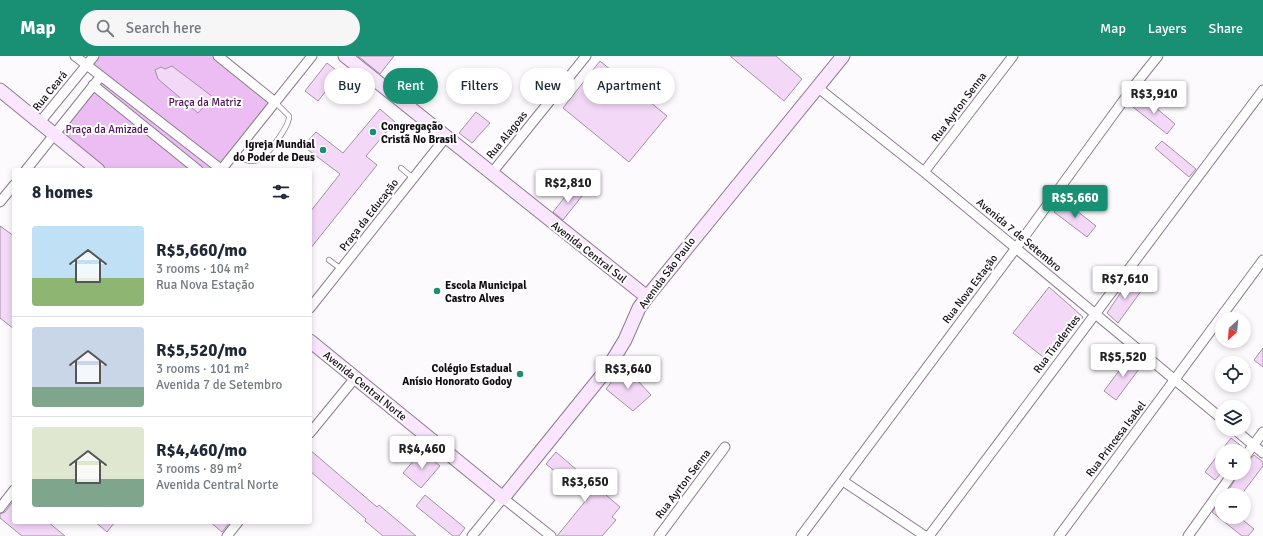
<!DOCTYPE html>
<meta charset="utf-8">
<style>
:root{--surface:#fff;--page:#f6f6f7;--text:#1f2937;--muted:#747a83;--line:#e0e1e3;--accent:#199074}
body{margin:0;font-family:Signika,sans-serif;background:var(--page);color:var(--text);height:100vh;display:flex;flex-direction:column;font-size:15px;white-space:nowrap}
*{box-sizing:border-box;margin:0}
p{font-size:13px;color:var(--muted)}
.icon{flex:none;width:22px;height:22px;fill:none;stroke:currentColor;stroke-width:2;stroke-linecap:round;stroke-linejoin:round}
.map{position:relative;flex:1;overflow:hidden}
.panel{position:absolute;left:12px;top:112px;width:300px;height:356px;display:flex;flex-direction:column;background:var(--surface);border-radius:4px;box-shadow:0 2px 6px #0003}
.panel>*{flex:none}
.banner{position:absolute;left:324px;top:12px;width:380px;height:36px;display:flex;gap:8px}
.needle{width:26px;rotate:206deg}
.tools{position:absolute;left:1215px;top:256px;display:grid;gap:8px}
.tools a{display:grid;place-items:center;width:36px;height:36px;border-radius:50%;background:var(--surface);box-shadow:0 2px 6px #0003;font-size:20px}
.price{position:absolute;translate:-50% -34px;padding:0 9px;border-radius:4px;background:#fff;color:#222;font-size:13px;line-height:26px;filter:drop-shadow(0 1px 2px #0008)}
.price::after{content:'';position:absolute;left:50%;top:24px;width:12px;height:9px;margin-left:-6px;background:inherit;clip-path:polygon(0 0,100% 0,50% 100%)}
.price.current{background:var(--accent);color:#fff}
ul{padding:0;list-style:none}
li{display:flex;align-items:center;gap:12px;height:100px;padding:0 20px}
li+li{border-top:1px solid var(--line)}
li span{display:grid;place-items:center;flex:none;width:112px;height:80px;border-radius:4px;color:#555}
li>.icon{margin-inline-start:auto}
span .icon{width:48px;height:48px;fill:#fffc;stroke-width:1}
li b{font-size:17px}
h2{display:flex;justify-content:space-between;align-items:center;height:48px;padding:0 20px;font-size:17px}
.tag{padding:0 14px;border-radius:18px;background:var(--surface);box-shadow:0 2px 6px #0003;font-size:14px;line-height:36px}
.tag.current{background:var(--accent);color:#fff}
header{display:flex;align-items:center;gap:24px;box-sizing:border-box;height:56px;padding:0 20px;background:var(--accent);color:#fff}
header strong{font-size:19px}
nav{display:flex;gap:22px;margin-inline-start:auto;font-size:14px}
.search{width:280px;height:36px;background:var(--page);display:flex;align-items:center;gap:10px;box-sizing:border-box;padding:0 14px;border-radius:22px;color:var(--muted);font-size:15px}
.map>svg:first-child{display:block}
.green{fill:#ecbdf3}
.building{fill:#f3d8f7;stroke:#a192a4}
.lines{fill:none;stroke-linecap:round;stroke-linejoin:round}
.service-casing{stroke:#8c7d8e;stroke-width:6}
.minor-casing{stroke:#8c7d8e;stroke-width:11}
.secondary-casing{stroke:#8c7d8e;stroke-width:15}
.service{stroke:#fff;stroke-width:4.5}
.minor{stroke:#fff;stroke-width:9}
.secondary{stroke:#fbe6ff;stroke-width:13}
.poi-dot{fill:#199074;stroke:#fff;stroke-width:1.5}
.labels{text-anchor:middle;dominant-baseline:central;stroke-width:4;stroke-linejoin:round;paint-order:stroke}
.street-label{font-size:11px;fill:#110c12;stroke:#fff}
.park-label{font-size:11px;fill:#4e1257;stroke:#fff}
.poi-label{font-size:11px;font-weight:bold;fill:#110c12;stroke:#fff;text-anchor:start}
</style>
<header>
<strong>Map</strong>
<div class="search"><svg class="icon" aria-label="search" viewBox="0 0 24 24"><circle cx="10" cy="10" r="6"/><path d="M15 15l6 6"/></svg>Search here</div>
<nav><a>Map</a><a>Layers</a><a>Share</a></nav>
</header>
<div class="map">
<svg width="1263" height="480" viewBox="0 0 1263 480">
<rect width="100%" height="100%" fill="#fdfafe"/>
<path class="green" d="M94,0H218L275,46L221,114H99L55,78L101,20L87,9Z"/>
<path class="building" d="M358,0H394L380,18Z
M730,0H776L802,23L784,45Z
M600,5L667,60L629,106L563,52Z
M327,7L340,17L318,45L305,35Z
M172,10L213,41L198,57L158,23L155,14L161,11L165,13Z
M1142,40L1175,68L1167,78L1133,51Z
M380,53L395,66L366,100L377,109L310,193V156L340,118L303,90L316,76L343,97Z
M476,56L490,67L472,87L459,77Z
M1162,85L1196,113L1189,121L1155,92Z
M572,132L582,140L563,164L553,156Z
M1063,144L1096,170L1087,181L1054,156Z
M0,170L14,180V273L0,262Z
M1131,221L1144,231L1118,267L1107,257Z
M1049,231L1083,261L1048,305L1013,277Z
M1263,292V311L1254,304Z
M1130,300L1142,309L1116,344L1104,335Z
M624,310L651,339L633,355L606,333Z
M1231,382L1244,392L1242,395H1222V416L1215,424L1205,416Z
M310,394L377,451L379,449L416,480H383L365,465L366,463L310,415Z
M422,395L440,410L421,432L403,417Z
M556,396L620,451L612,461L616,464L602,480H557L588,442L546,408Z
M1254,399L1263,406V410L1241,439H1234L1228,435L1239,417H1244V410Z
M425,439L465,472L459,480H453L416,450Z
M1222,443V461H1239L1254,473L1248,480H1242L1212,456Z
M14,444V466H48L65,480H22L0,462V458L5,456Z
M95,466H115L107,476Z
M210,466H230L222,476Z"/>
<g class="lines">
<g class="service-casing">
<path id="service" d="M234,98C241,102 249,107 258,104C267,101 290,69 289,60L275,46
M401,112L413,122
M329,204L341,213"/>
</g>
<g class="minor-casing">
<path id="minor" d="M75,0L222,114
M218,0L275,46
M93,29L198,114
M817,31L924,116L1222,363
M40,66L94,0
M26,114L97,25
M221,114L312,0
M924,116L1013,0
M491,118L586,0
M0,146L14,129
M310,252L446,81
M1234,373L1263,397
M310,377L355,322
M1244,402L1263,376
M843,425L925,480
M0,452L14,434
M227,480L238,466
M472,480L503,442L551,480
M659,480L725,391
M801,480L1016,192L1134,30L1158,0
M929,480L1263,34
M1059,480L1263,204
M1188,480L1233,417"/>
</g>
<g class="secondary-casing">
<path id="secondary" d="M345,0L647,241
M0,34L98,114
M310,285L503,442L608,312L625,284L639,252L647,241L843,0"/>
</g>
<use href="#service" class="service"/>
<use href="#minor" class="minor"/>
<use href="#secondary" class="secondary"/>
</g>
<g class="poi-dot">
<circle cx="373" cy="76" r="4"/>
<circle cx="323" cy="94" r="4"/>
<circle cx="437" cy="235" r="4"/>
<circle cx="520" cy="318" r="4"/>
</g>
<g class="labels">
<g class="street-label">
<text transform="translate(50 35) rotate(-51)">Rua Ceará</text>
<text transform="translate(959 51) rotate(-53)">Rua Ayrton Senna</text>
<text transform="translate(507 79) rotate(-51)">Rua Alagoas</text>
<text transform="translate(369 159) rotate(-52)">Praça da Educação</text>
<text transform="translate(1019 179) rotate(40)">Avenida 7 de Setembro</text>
<text transform="translate(589 196) rotate(38)">Avenida Central Sul</text>
<text transform="translate(667 217) rotate(-53)">Avenida São Paulo</text>
<text transform="translate(970 233) rotate(-53)">Rua Nova Estação</text>
<text transform="translate(1057 288) rotate(-53)">Rua Tiradentes</text>
<text transform="translate(365 330) rotate(39)">Avenida Central Norte</text>
<text transform="translate(1116 383) rotate(-53)">Rua Princesa Isabel</text>
<text transform="translate(683 428) rotate(-53)">Rua Ayrton Senna</text>
</g>
<g class="park-label">
<text x="205" y="46">Praça da Matriz</text>
<text x="107" y="73">Praça da Amizade</text>
</g>
<g class="poi-label">
<text x="381" y="70">Congregação<tspan x="381" dy="13">Cristã No Brasil</tspan></text>
<text x="315" y="88" text-anchor="end">Igreja Mundial<tspan x="315" dy="13">do Poder de Deus</tspan></text>
<text x="445" y="229">Escola Municipal<tspan x="445" dy="13">Castro Alves</tspan></text>
<text x="512" y="312" text-anchor="end">Colégio Estadual<tspan x="512" dy="13">Anísio Honorato Godoy</tspan></text>
</g>
</g>
</svg>
<div class="tools">
<a><svg class="needle" viewBox="-14 -14 28 28"><path d="M0-13l5 13h-10z" fill="#e53935"/><path d="M0 13l5-13h-10z" fill="#747a83"/></svg></a>
<a><svg class="icon" aria-label="locate" viewBox="0 0 24 24"><circle cx="12" cy="12" r="6"/><path d="M12 2v4M12 18v4M2 12h4M18 12h4"/></svg></a>
<a><svg class="icon" aria-label="layers" viewBox="0 0 24 24"><path d="M12 4l9 5-9 5-9-5zM3 14l9 5 9-5"/></svg></a>
<a>+</a>
<a>−</a>
</div>
<b class="price" style="left:1154px;top:59px">R$3,910</b>
<b class="price" style="left:568px;top:148px">R$2,810</b>
<b class="price current" style="left:1075px;top:163px">R$5,660</b>
<b class="price" style="left:1125px;top:244px">R$7,610</b>
<b class="price" style="left:1123px;top:322px">R$5,520</b>
<b class="price" style="left:628px;top:334px">R$3,640</b>
<b class="price" style="left:422px;top:414px">R$4,460</b>
<b class="price" style="left:585px;top:447px">R$3,650</b>
<div class="banner">
<a class="tag">Buy</a>
<a class="tag current">Rent</a>
<a class="tag">Filters</a>
<a class="tag">New</a>
<a class="tag">Apartment</a>
</div>
<section class="panel">
<h2>8 homes<svg class="icon" aria-label="filters" viewBox="0 0 24 24"><path d="M4 7h16M4 17h16"/><circle cx="9" cy="7" r="2"/><circle cx="15" cy="17" r="2"/></svg></h2>
<ul>
<li><span style="background:linear-gradient(#bfe0f5 65%,#8fb573 0)"><svg class="icon" aria-label="home" viewBox="0 0 24 24"><path d="M3 11l9-7 9 7M6 9v11h12V9"/></svg></span><div><b>R$5,660/mo</b><p>3 rooms · 104 m²</p><p>Rua Nova Estação</p></div></li>
<li><span style="background:linear-gradient(#c9d6e8 75%,#7fa58c 0)"><svg class="icon" aria-label="home" viewBox="0 0 24 24"><path d="M3 11l9-7 9 7M6 9v11h12V9"/></svg></span><div><b>R$5,520/mo</b><p>3 rooms · 101 m²</p><p>Avenida 7 de Setembro</p></div></li>
<li><span style="background:linear-gradient(#dfe7d0 65%,#7fa58c 0)"><svg class="icon" aria-label="home" viewBox="0 0 24 24"><path d="M3 11l9-7 9 7M6 9v11h12V9"/></svg></span><div><b>R$4,460/mo</b><p>3 rooms · 89 m²</p><p>Avenida Central Norte</p></div></li>
</ul>
</section>
</div>
